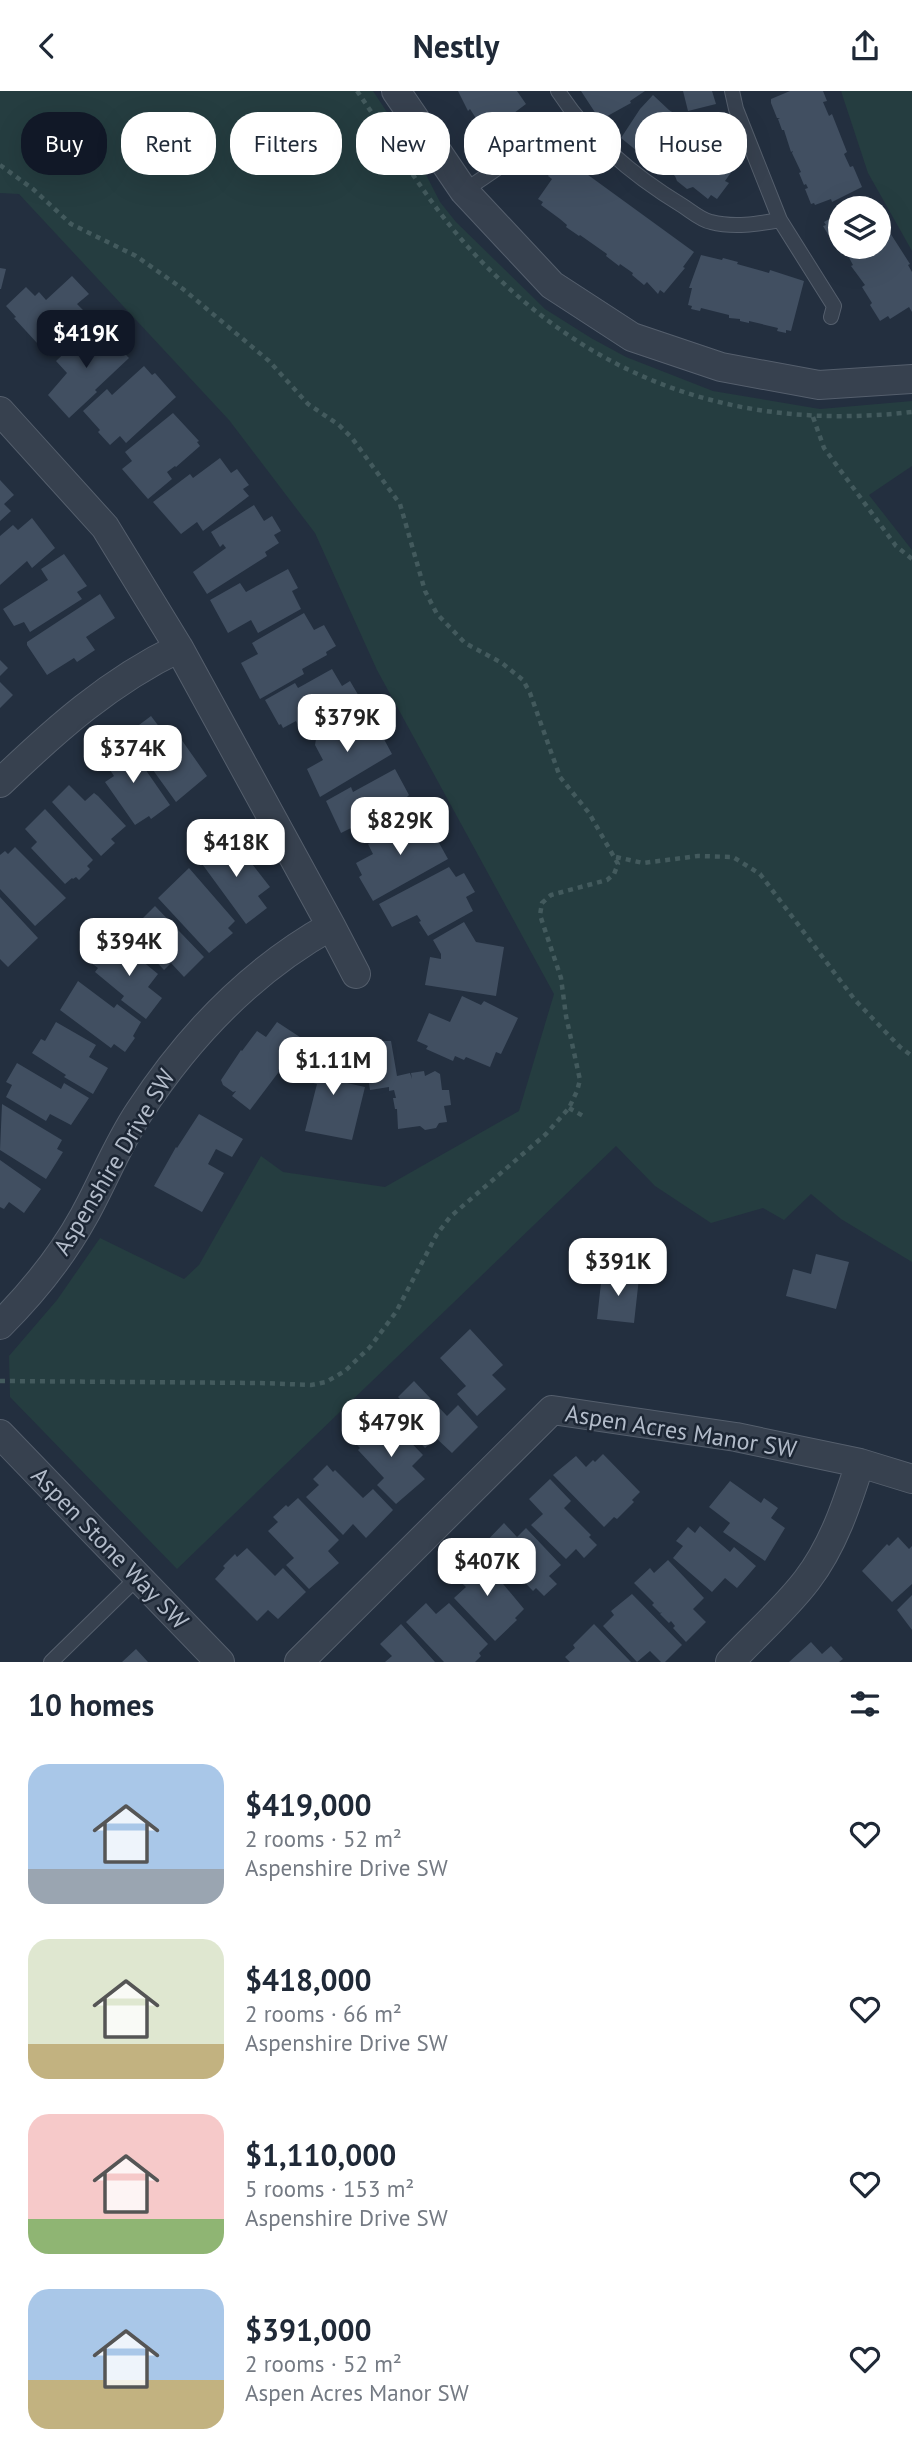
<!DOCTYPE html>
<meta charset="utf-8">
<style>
:root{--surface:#fff;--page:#f6f6f7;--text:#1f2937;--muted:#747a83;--accent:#111827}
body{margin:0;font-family:"PT Sans",sans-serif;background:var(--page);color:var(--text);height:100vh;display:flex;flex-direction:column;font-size:26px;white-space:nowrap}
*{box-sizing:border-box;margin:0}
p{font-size:23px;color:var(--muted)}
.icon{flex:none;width:38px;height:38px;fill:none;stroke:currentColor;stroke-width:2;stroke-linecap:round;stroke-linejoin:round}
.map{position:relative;height:1571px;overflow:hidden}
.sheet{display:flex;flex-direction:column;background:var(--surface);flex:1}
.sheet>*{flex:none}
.guide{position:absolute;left:21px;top:21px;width:872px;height:63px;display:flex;gap:14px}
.fabs{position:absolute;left:828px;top:105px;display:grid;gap:14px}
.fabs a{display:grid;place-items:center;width:63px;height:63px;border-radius:50%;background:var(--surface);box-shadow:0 7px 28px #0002;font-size:35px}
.price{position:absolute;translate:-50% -60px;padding:0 16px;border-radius:14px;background:#fff;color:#222;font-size:23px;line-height:46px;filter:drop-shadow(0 2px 4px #0008)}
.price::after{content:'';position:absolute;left:50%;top:42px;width:21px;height:16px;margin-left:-10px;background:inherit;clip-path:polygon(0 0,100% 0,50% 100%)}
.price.on{background:var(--accent);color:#fff}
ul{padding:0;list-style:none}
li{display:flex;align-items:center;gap:21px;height:175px;padding:0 28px}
li span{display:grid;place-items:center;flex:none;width:196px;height:140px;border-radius:21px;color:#555}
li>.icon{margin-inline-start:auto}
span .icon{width:84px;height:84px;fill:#fffc;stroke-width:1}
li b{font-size:30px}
h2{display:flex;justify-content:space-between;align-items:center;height:84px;padding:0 28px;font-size:30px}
.tag{padding:0 24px;border-radius:28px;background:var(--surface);box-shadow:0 7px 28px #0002;font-size:24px;line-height:63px}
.tag.on{background:var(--accent);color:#fff}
header{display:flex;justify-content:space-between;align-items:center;height:91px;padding:0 28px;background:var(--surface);font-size:32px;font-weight:700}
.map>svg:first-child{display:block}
.green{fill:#253d40}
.building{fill:#414f61}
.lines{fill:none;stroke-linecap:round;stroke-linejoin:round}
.lane-casing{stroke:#555f6d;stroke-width:16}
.street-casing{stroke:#555f6d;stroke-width:30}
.path{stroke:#435a5d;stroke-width:4.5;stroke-dasharray:5 5;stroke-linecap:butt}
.lane{stroke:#37414f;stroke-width:14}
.street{stroke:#37414f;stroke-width:28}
.labels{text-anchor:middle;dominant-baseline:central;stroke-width:5;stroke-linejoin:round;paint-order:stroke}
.street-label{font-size:24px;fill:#b3bcca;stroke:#1c2634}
</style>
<header><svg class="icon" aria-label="back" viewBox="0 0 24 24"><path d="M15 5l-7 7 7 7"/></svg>Nestly<svg class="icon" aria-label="share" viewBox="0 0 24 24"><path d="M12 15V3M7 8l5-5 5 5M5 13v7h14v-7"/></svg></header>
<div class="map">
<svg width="912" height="1571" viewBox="0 0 912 1571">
<rect width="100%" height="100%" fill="#232f3f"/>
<path class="green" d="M0,0H373L418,68L440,111L456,131L545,218L591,247L626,266L713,300L820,318L912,310V375L869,404L912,459V1171L841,1128L811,1103L784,1129L763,1117L711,1132L655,1095L616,1055L177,1478L10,1306L9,1265L57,1209L100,1147L184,1188L199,1174L261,1065L283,1081L385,1096L519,1020L554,903L377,579L315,442L229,329L19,103L0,102Z
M841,0H912V160L868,82Z"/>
<path class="building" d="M458,0H517L526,13L510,25L507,26L505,21L486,35L483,30L479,32L470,18L468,20Z
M581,0H645L630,10L631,12L602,28L600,25L598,26Z
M683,0H712L716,13L688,20Z
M790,0H823L827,10L823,11L829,25L832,23L847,61L844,63L850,76L853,75L862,96L832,111L831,108L815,114L814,112L811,113L805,98L808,97L806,93L804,94L799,82L801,81L792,62L793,60L791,61L784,39H782L778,28L780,27H777L771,12V8Z
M653,4L669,19L680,26L681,24L734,65L731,69L737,73L725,90L729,92L717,108L711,104L708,108L693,96L687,98L677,90L675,85L655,70L648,69L621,47L640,18Z
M562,70L582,83L584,81L694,161L683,176L685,177L664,202L660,199L658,203L647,191L644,194L632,184L633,182L620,173L619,175L606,165L607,163L580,144L579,145L566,136L567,134L560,128L541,114L543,111L538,108L552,88L548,85L558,71L560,73Z
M868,105L875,117H848Z
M840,122V155L836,148L832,150L823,135L826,134L824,131Z
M878,123L910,173L908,174L912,181V221L909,216L890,228L888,225L880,230L870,214L872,212L862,196L865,194L851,175L853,174L846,161L841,163L837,157L878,156Z
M701,164L722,169L723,167L738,171L737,173L769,182L770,179L804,190L791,240L786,239V242L777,240L778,237L749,230V232L740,230V228L729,227V224L701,217L700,220L691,218L692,215L688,214L692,197H689Z
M0,177L6,178L1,198H0Z
M72,185L89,203L77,213L90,226L49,265L14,227L16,226L6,215L26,196L35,205L39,201L46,209Z
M95,233L129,267L95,299L97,301L69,327L48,304L67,282L56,270Z
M144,275L152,284L155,282L176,306L126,352L120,345L110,354L98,341L100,339L83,320L107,298L112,304Z
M173,322L199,350L197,351L200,355L176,376L175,375L167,381L172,388L148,408L122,378L132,370L125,361Z
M220,367L231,382L237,378L249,394L243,398L249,405L203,440L197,431L181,443L153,411L190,383L193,387Z
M0,389L14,404L4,413L11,420L0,430Z
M254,414L264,430L272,425L281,440L274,444L279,452L265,461L267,465L207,503L193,481L226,457L223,453L220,456L211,441Z
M32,427L55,457L32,477L27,470L0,494V445L13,434L18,439Z
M64,463L87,495L77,501L82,508L30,541L24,531L14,535L3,518L48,489L41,478Z
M288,478L298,497L292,500L301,518L258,542L251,529L228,542L210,509L240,492L246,501Z
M100,503L115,527L86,546L95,559L77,571L74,567L47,584L27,554V551Z
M304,522L314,539L324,534L336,555L326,561L327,564L302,578L304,583L260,608L241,572L258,563L252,552Z
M0,569L8,577L0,585Z
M332,578L342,595L350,590L360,607L351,612L356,620L309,646L304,636L300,638L296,630L283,637L281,633L279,634L265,609L295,592L298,597Z
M0,591L13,604L0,617Z
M151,625L173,654L181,648L207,685L176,711L127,643Z
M357,625L361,634L373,628L392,663L320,706L307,678L323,669L315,654L316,648Z
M125,649L170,714L151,728L149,725L135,734L105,691L114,685L101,665Z
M395,678L409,704L407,706L414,719L360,749L353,736L341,742L326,710L351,696L353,701Z
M69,694L85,710L94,702L98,705L126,735L111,748L115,752L101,765L52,711Z
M45,718L93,769L87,775L90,778L79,789L76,786L73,788L72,787L65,793L31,757L37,751L25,738Z
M423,723L448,768L373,810L359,786L362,784L356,772L373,763L368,753Z
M219,749L229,762L238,755L270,796L258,805L267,817L246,833L197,766Z
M15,756L66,807L35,835L0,798V764L5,760L8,763Z
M449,776L456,786L464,782L475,801L466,806L473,820L428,845L419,831L421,830L417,824L392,836L379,813Z
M189,777L235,830L228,837L233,842L209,862L158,807Z
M0,806L38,847L8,876L0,868Z
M155,815L204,866L184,886L171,872L164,879L130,843L137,837L135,835Z
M464,831L476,851L504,856L496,905L425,894L430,866L441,868V863L433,849Z
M119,851L158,883L148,896L162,907L146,928L121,909L124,905L95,881L98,877L90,871L101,858L108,864Z
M78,890L114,917L117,913L141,931L133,945L135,947L125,961L114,953L111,957L60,919Z
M462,905L481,914L484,910L518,927L501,963L496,961L490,976L466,966L464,969L455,965L453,970L426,958L428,955L417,950L429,922L450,931Z
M56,931L96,954L89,966L108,977L93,1003L64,986L66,984L32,962L41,948L45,950Z
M277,931L312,954L292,981L284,974L250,1019L232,1005L236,1000L233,1001L223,994L221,989L241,959L242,960L257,940L266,946Z
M385,950H391L397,985L410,982L412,988L411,982L424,980L425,985L435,980L440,983L442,999H449L451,1014L444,1015L447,1031L439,1032L436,1037L425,1039L420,1035L398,1038L397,1018H395L393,1007H396L394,999L389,1000V996L370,999L363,955Z
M314,961L353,969L347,992L365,996L352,1049L305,1040L317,993L306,990Z
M17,972L61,998L64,992L89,1007L71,1034L50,1023L46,1030L6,1006L12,994L6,991Z
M2,1013L62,1049L57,1058L63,1061L46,1088L0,1059Z
M199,1023L243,1048L232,1066L216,1058L208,1073L224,1082L202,1121L154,1095L176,1056L177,1057Z
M0,1069L41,1098L24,1122L9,1111L4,1118L0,1116Z
M816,1163L849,1171L836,1218L786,1205L793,1178L811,1183Z
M602,1183L639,1187L634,1232L597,1228Z
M470,1238L503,1274L492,1284L506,1298L477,1325L457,1303L466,1295L440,1267Z
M414,1290L447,1325L458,1314L478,1336L452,1362L436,1347L425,1357L392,1322L403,1311L398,1306Z
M389,1329L423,1364L412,1375L425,1388L396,1413L377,1394L384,1387L358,1359L360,1357L352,1349L366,1335L374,1342Z
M603,1363L640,1401L632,1409L634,1411L617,1428L614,1426L604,1436L553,1384L576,1365L586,1376L593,1369L595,1371Z
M327,1374L333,1381L335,1379L363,1407L373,1398L393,1419L366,1447L353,1433L343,1444L306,1406L319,1394L313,1388Z
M550,1388L571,1410L564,1417L591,1444L589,1446L597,1454L584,1467L576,1458L566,1468L531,1434L543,1423L529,1408Z
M730,1390L761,1412L764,1407L778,1417L771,1427L785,1437L765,1470L723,1441L730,1432L709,1416Z
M298,1407L339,1449L328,1460L339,1472L309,1498L286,1474L294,1467L268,1440L278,1431L273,1426L286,1414L288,1416Z
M504,1432L517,1446L526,1437L561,1474L549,1485L557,1493L544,1505L536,1497L533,1500L506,1472L500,1478L480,1457Z
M700,1435L730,1461L734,1456L756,1475L737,1497L725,1487L712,1501L673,1467L683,1455L676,1450L688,1436L695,1442Z
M898,1446L909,1458L912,1455V1493L892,1511L862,1480L887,1453L889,1455Z
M247,1457L275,1485L283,1477L306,1501L278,1528L268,1519L257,1530L215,1488L225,1477L223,1475L235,1463L237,1466Z
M478,1463L524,1518L515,1527L517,1529L495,1550L454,1507L466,1496L454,1485Z
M668,1469L704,1507L693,1518L706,1531L686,1551L673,1537L675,1535L671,1530L669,1532L660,1523L662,1521L660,1522L652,1514L654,1512L634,1492L650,1477L654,1482Z
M632,1503L682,1554L665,1571H661L650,1560L637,1571L603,1535L614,1524L611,1520Z
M912,1504V1539L897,1519Z
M426,1512L436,1523L449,1512L488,1553L479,1562L481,1565L475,1571H444L406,1531Z
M401,1533L435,1571H385L392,1565L380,1553Z
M594,1533L631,1571H570L565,1566L575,1557L573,1554Z
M811,1551L822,1563L831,1555L843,1568L839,1571H789Z
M136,1558L148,1571H122Z"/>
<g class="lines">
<g class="lane-casing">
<path id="lane" d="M558,0C589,48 635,86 683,115C691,120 701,129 711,131C734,137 757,133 780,129
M732,0L736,18L780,129L834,215L831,226
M464,100L574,25
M51,1571L138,1486"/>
</g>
<g class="street-casing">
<path id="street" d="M396,0L464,100L552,194L632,246L721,276L819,294L912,288
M0,320L105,436L179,557L331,835C252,879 188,946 139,1021C117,1054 103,1091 84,1125C62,1165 32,1202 0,1234
M0,692C55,639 110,590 179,557
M331,835L356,883
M0,1343L220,1571
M299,1571L552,1319L736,1346L860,1372L912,1388
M730,1571C755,1544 785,1518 807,1489C833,1455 847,1413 860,1372"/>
</g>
<path class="path" d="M357,0C393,52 426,109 468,156C588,289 736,341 912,321
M0,74L33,98L71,133L136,165L183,198L269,270L308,313L339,334L352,347L400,413L425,500L437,523L465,552L502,572L523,589L530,602L560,686L589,722L618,773L614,783L607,789L551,804L542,812L540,824L561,887L566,925L580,989L577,1000L569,1017L546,1043L450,1126L437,1143L396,1221L370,1256L345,1280L326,1291L311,1294L261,1292L0,1290
M813,326L824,357L896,455L912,468
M616,766L643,772L698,765L733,766L760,783L855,909L900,956L912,965
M569,1017L585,1026"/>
<use href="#lane" class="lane"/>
<use href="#street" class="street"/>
</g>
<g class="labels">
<g class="street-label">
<text transform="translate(114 1071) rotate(-59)">Aspenshire Drive SW</text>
<text transform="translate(681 1340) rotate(9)">Aspen Acres Manor SW</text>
<text transform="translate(110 1457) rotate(46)">Aspen Stone Way SW</text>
</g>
</g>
</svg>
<div class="fabs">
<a><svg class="icon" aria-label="layers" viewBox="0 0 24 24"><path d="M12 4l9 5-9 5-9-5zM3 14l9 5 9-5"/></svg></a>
</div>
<b class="price on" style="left:86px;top:279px">$419K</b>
<b class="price" style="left:347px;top:663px">$379K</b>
<b class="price" style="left:133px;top:694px">$374K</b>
<b class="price" style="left:400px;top:766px">$829K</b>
<b class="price" style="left:236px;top:788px">$418K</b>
<b class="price" style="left:129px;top:887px">$394K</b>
<b class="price" style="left:333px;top:1006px">$1.11M</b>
<b class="price" style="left:618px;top:1207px">$391K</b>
<b class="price" style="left:391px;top:1368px">$479K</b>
<b class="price" style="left:487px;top:1507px">$407K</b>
<div class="guide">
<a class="tag on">Buy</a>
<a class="tag">Rent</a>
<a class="tag">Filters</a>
<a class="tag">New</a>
<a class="tag">Apartment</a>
<a class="tag">House</a>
</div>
</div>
<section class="sheet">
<h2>10 homes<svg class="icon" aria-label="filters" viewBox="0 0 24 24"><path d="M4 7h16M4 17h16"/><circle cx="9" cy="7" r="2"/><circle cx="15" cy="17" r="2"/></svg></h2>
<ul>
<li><span style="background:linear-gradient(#a9c7e8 75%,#9aa5b1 0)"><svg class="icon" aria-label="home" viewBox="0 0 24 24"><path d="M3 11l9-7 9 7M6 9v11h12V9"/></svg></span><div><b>$419,000</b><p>2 rooms · 52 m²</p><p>Aspenshire Drive SW</p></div><svg class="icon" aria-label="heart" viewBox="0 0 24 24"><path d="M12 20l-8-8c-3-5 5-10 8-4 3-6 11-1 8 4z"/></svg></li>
<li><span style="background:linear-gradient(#dfe7d0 75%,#c2b280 0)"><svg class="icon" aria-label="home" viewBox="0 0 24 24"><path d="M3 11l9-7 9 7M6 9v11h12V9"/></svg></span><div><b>$418,000</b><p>2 rooms · 66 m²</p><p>Aspenshire Drive SW</p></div><svg class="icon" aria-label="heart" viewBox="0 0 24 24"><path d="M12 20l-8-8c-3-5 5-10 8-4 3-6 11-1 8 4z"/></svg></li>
<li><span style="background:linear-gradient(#f6c9c9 75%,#8fb573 0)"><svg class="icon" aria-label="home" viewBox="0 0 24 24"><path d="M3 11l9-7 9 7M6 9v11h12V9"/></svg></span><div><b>$1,110,000</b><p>5 rooms · 153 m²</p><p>Aspenshire Drive SW</p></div><svg class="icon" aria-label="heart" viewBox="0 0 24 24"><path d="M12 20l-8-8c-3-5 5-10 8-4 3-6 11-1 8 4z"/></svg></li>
<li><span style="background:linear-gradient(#a9c7e8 65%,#c2b280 0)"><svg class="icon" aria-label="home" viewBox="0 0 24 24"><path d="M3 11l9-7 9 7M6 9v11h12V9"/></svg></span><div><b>$391,000</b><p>2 rooms · 52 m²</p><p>Aspen Acres Manor SW</p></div><svg class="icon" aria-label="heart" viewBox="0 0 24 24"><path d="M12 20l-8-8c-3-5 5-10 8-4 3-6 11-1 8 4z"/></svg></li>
</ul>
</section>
